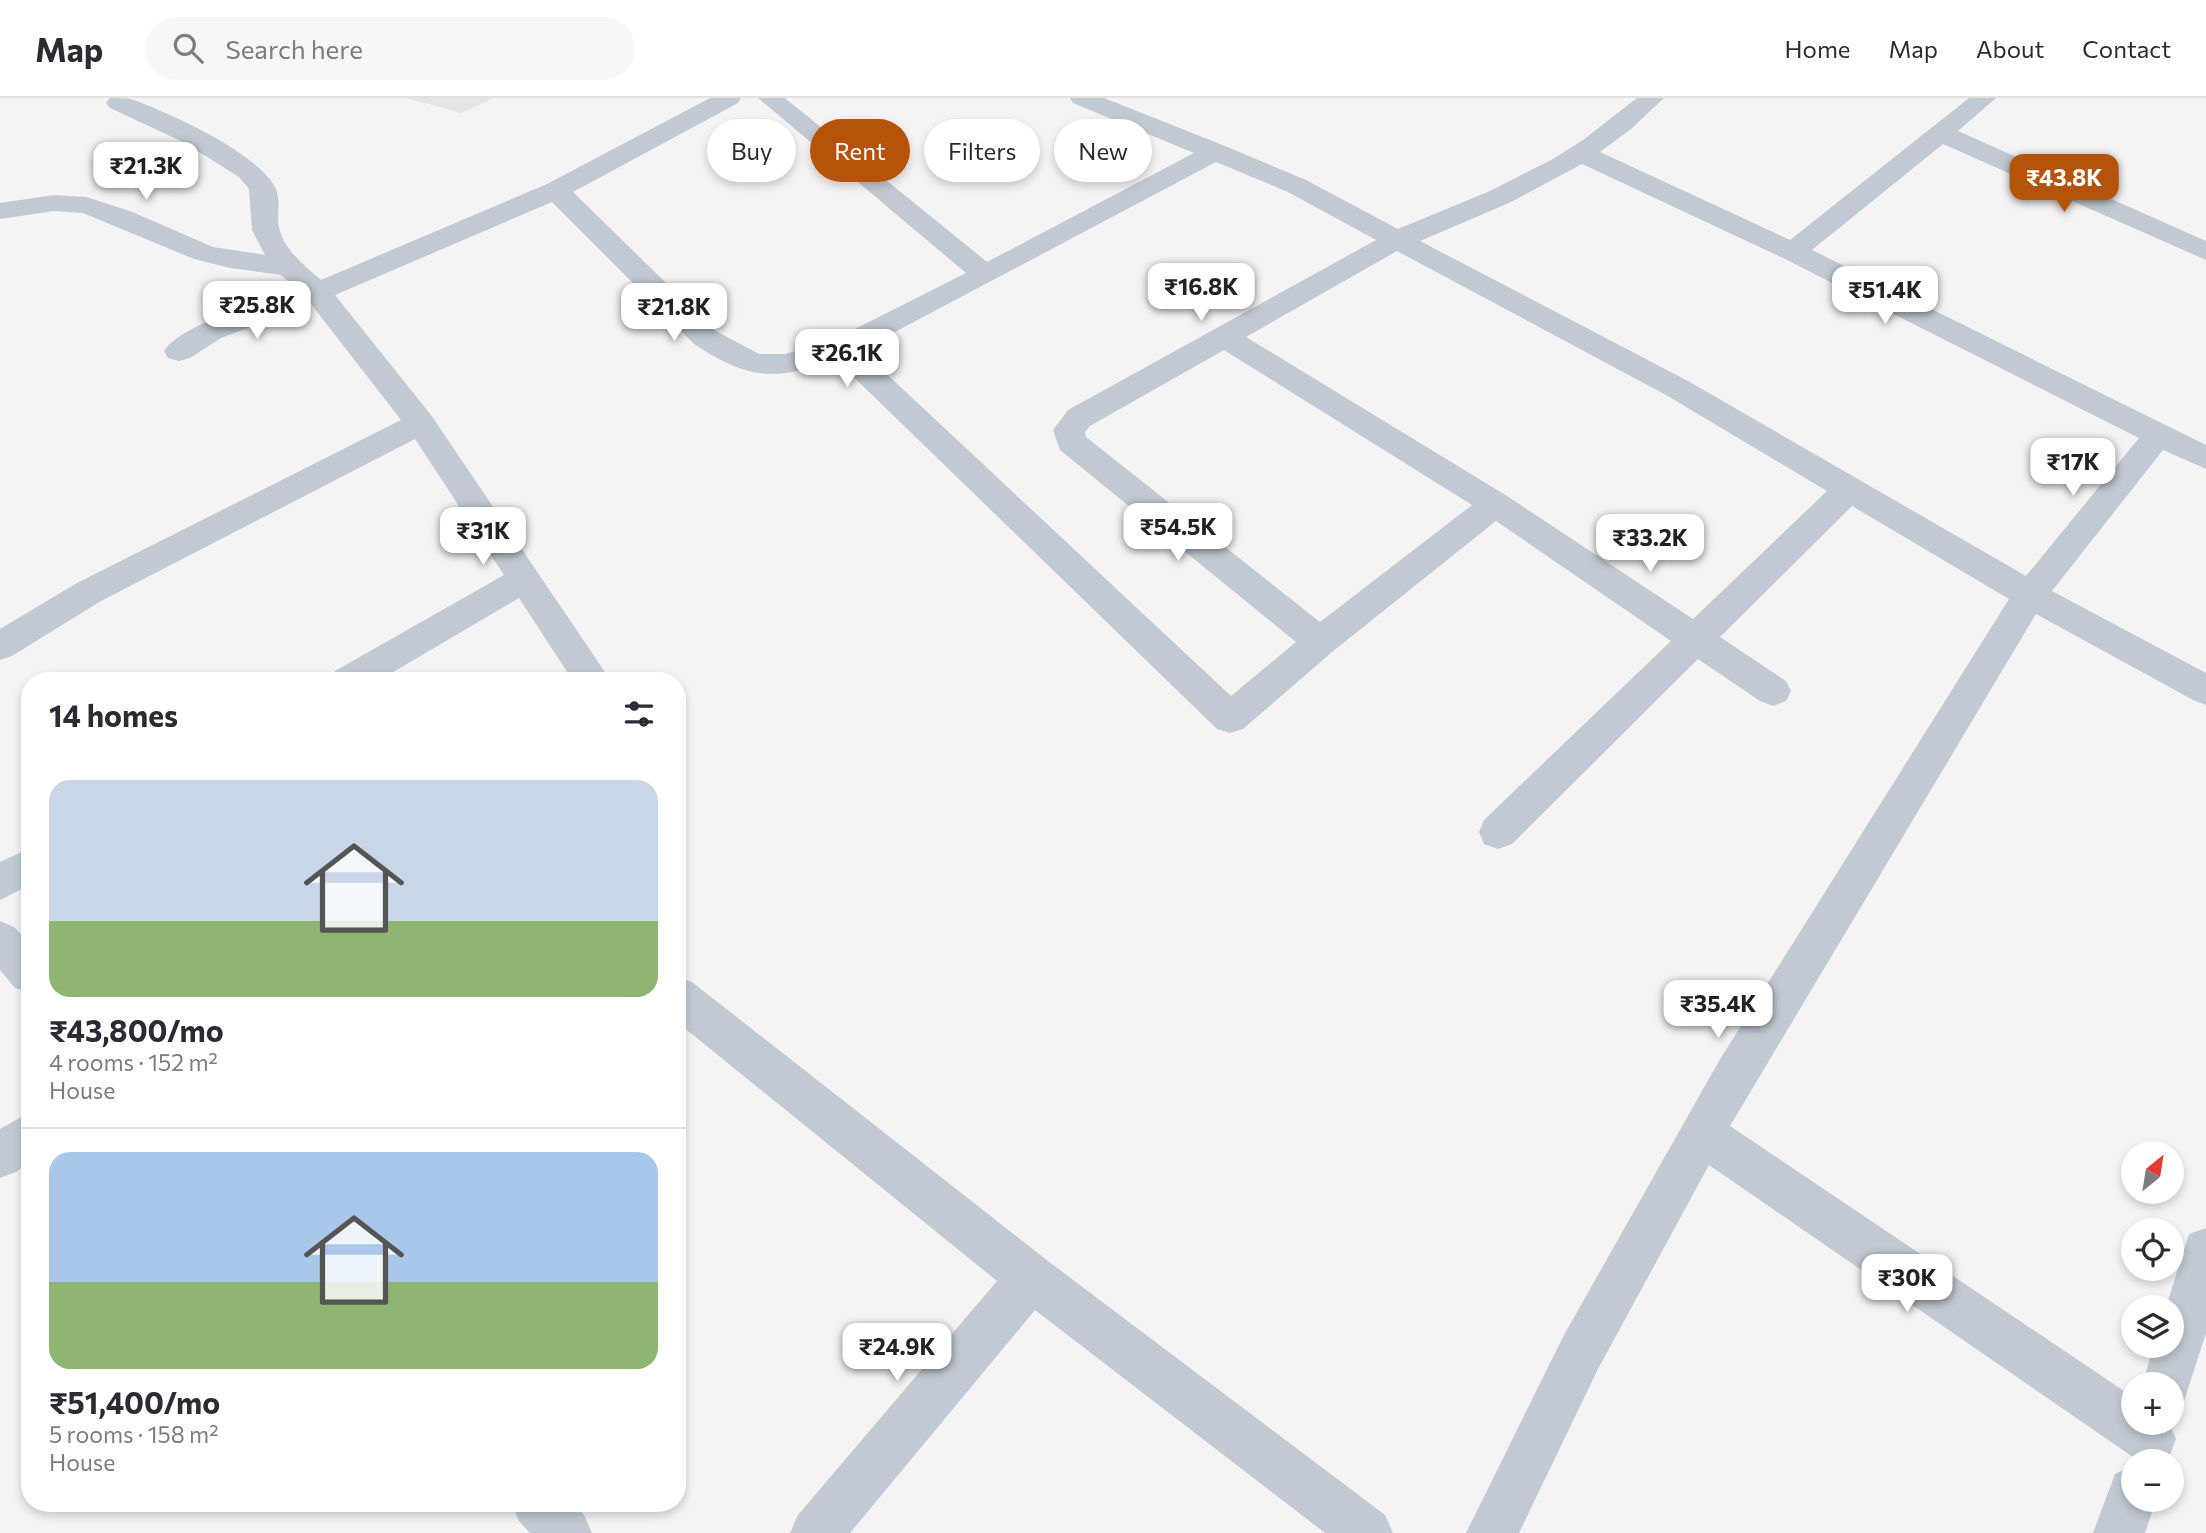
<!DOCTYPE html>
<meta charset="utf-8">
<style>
:root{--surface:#fff;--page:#f7f7f7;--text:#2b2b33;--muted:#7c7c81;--line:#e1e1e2;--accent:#b45309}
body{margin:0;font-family:Commissioner,sans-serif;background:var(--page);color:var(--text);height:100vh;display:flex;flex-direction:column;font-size:26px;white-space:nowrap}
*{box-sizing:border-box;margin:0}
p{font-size:23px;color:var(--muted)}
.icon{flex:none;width:38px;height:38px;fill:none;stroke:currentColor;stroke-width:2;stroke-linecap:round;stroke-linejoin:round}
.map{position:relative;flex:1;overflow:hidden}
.details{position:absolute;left:21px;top:574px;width:665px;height:840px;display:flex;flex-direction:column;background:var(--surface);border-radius:28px;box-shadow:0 4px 10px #0003}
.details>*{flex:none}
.hud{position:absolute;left:707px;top:21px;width:665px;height:63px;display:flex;gap:14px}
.needle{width:46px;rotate:30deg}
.controls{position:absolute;left:2121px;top:1043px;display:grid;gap:14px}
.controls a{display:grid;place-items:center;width:63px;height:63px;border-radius:50%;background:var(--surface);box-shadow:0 4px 10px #0003;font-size:35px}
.price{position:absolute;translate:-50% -60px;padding:0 16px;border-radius:14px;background:#fff;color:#222;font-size:23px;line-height:46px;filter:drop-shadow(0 2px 4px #0008)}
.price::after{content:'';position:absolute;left:50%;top:42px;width:21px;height:16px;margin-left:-10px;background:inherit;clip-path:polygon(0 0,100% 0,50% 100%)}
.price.selected{background:var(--accent);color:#fff}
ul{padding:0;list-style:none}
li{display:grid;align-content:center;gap:14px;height:371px;padding:0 28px}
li+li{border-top:2px solid var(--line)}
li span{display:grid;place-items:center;height:217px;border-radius:21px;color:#555}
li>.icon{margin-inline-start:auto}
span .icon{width:126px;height:126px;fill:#fffc;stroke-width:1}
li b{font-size:30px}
h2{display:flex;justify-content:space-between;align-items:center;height:84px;padding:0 28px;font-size:30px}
.tag{padding:0 24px;border-radius:32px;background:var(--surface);box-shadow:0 4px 10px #0003;font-size:24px;line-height:63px}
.tag.selected{background:var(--accent);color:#fff}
header{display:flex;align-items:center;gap:42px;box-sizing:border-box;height:98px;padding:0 35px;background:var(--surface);border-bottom:2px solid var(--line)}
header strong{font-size:33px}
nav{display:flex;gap:38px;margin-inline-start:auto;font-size:24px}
.search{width:490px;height:63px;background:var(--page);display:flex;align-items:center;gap:18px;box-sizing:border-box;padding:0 24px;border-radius:38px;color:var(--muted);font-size:26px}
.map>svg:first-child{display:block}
.education{fill:#e6e4e5}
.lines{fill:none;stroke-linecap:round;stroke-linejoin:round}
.street{fill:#c1cad2;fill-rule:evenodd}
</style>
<header>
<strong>Map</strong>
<div class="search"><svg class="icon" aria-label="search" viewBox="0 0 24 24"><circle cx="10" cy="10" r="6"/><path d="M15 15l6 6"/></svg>Search here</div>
<nav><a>Home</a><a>Map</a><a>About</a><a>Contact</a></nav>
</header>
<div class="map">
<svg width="2206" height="1435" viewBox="0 0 2206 1435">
<rect width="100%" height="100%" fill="#f5f3f3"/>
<path class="education" d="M407,0H494L461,15Z"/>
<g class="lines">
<path class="street" d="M110,0C117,0 125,0 131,1C168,14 259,55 276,91C280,101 278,112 278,123C280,149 303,166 321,182L547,86L710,0H741L738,5L573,94L714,232L759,256H785L831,243L966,175L758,0H785L987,164L1194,55L1073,5L1070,0H1104L1225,48L1306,82L1398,131L1490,93L1553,61L1583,42L1637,0H1664L1631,31L1600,54L1790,142L1969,0H1996L1958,33L2206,143V162L1943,46L1812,152L2206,347V371L2163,352L2052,493L2206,575V607L2193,602L2036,516L1730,1028L2133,1299V1325H2169L2176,1341L2169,1359C2156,1364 2146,1364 2133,1359L1709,1067L1598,1271L1519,1435H1466L1564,1237L1719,963L2009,501L1852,408L1720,539L1786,583L1791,593L1786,603L1773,608L1760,603L1698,561L1512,746L1498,751L1484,746L1479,734L1484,722L1671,543L1496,423L1332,554L1243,631L1230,635L1217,631L836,262C774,283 749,282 694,246L552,104L335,197L431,317L611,583H573L519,500L378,583H330L335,573L504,477L415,341L101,503L12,558L0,562V531L77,485L401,322L311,206L221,240L190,260L179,263L168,260L164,253C181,226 265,203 297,191L281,177L230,170L194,161L83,115L54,113L0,121V105L54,97L86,99L130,113L213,149L265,157L252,132L249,91L239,79L185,45L110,10L106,5ZM1216,64L1288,94L1376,142L1068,312L1053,332L1060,352L1296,544L1231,598L861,252ZM1582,66L1783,160L2139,340L2026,478L1688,283L1420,143L1509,105ZM1397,153L1666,297L1827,393L1693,521L1507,398L1246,239ZM1224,252L1472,407L1320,524L1086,339L1085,334L1090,328Z
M30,750V787L0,802V764Z
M0,823L14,829L30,846V895L15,890L0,872Z
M677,879L692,884L1048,1163L1385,1417L1393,1435H1325L1035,1212L850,1435H790L798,1417L997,1183L677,924Z
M30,1014V1064L16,1074L0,1080V1031Z
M2206,1130V1235L2184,1303L2172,1309V1286H2142L2154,1248H2172V1209H2166L2189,1136Z
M2133,1368V1402H2156L2145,1435H2093L2115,1376Z
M511,1405H573L584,1417L592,1435H530L519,1423Z"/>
</g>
</svg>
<div class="controls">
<a><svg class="needle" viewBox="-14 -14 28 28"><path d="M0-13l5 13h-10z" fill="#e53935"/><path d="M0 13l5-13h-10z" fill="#7c7c81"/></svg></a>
<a><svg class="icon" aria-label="locate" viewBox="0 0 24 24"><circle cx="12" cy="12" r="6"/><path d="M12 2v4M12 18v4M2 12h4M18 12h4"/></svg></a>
<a><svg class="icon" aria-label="layers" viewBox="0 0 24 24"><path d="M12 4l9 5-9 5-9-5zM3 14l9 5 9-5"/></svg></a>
<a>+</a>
<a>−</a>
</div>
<b class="price" style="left:146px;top:104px">₹21.3K</b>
<b class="price selected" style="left:2064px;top:116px">₹43.8K</b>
<b class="price" style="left:1201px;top:225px">₹16.8K</b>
<b class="price" style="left:1885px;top:228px">₹51.4K</b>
<b class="price" style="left:257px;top:243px">₹25.8K</b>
<b class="price" style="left:674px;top:245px">₹21.8K</b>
<b class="price" style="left:847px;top:291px">₹26.1K</b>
<b class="price" style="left:2073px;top:400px">₹17K</b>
<b class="price" style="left:1178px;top:465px">₹54.5K</b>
<b class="price" style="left:483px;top:469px">₹31K</b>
<b class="price" style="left:1650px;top:476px">₹33.2K</b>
<b class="price" style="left:1718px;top:942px">₹35.4K</b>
<b class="price" style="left:1907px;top:1216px">₹30K</b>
<b class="price" style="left:897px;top:1285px">₹24.9K</b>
<div class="hud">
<a class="tag">Buy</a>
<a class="tag selected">Rent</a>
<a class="tag">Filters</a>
<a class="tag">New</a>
</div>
<section class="details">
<h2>14 homes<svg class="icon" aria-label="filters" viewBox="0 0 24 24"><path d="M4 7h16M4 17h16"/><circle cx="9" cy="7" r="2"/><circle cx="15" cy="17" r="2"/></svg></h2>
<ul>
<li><span style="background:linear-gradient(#c9d6e8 65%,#8fb573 0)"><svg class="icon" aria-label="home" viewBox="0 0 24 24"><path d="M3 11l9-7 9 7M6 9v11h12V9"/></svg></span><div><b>₹43,800/mo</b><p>4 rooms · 152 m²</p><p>House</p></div></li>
<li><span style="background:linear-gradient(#a9c7e8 60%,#8fb573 0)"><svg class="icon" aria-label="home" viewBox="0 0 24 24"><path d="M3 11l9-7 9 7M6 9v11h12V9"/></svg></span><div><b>₹51,400/mo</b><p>5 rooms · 158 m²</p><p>House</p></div></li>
</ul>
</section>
</div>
